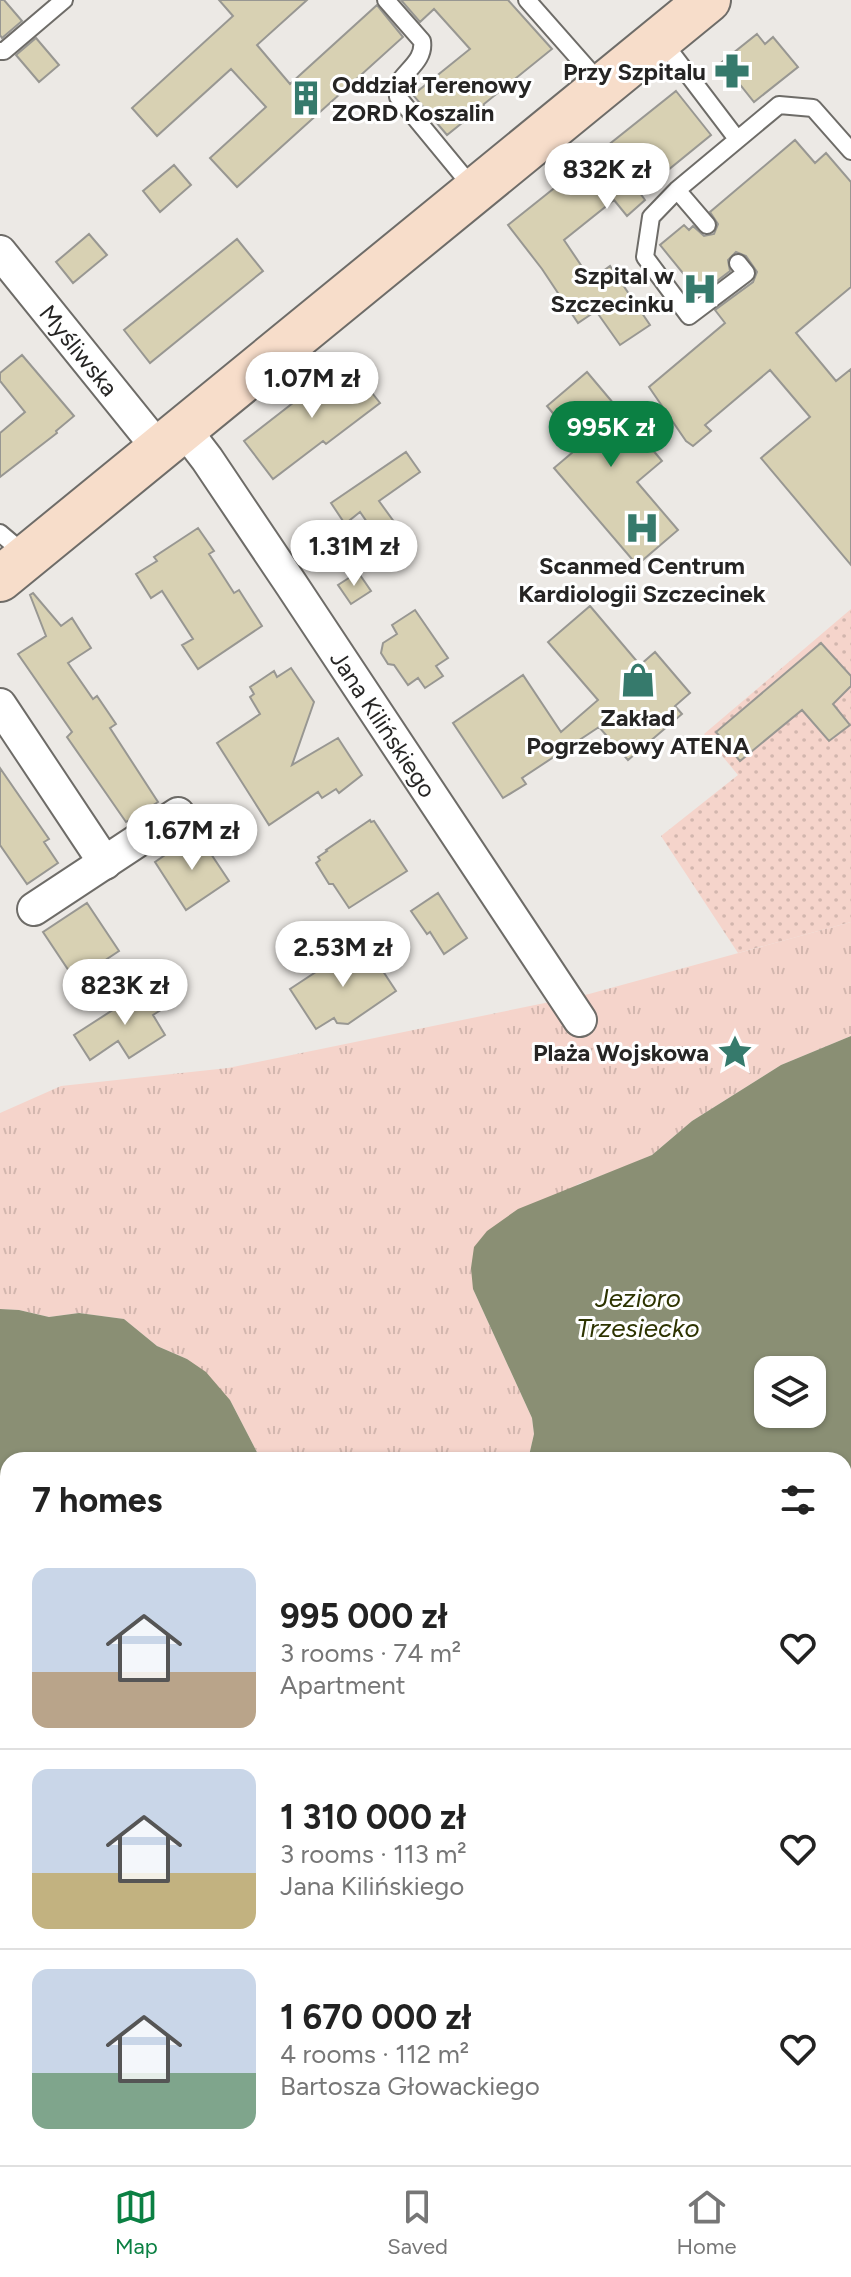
<!DOCTYPE html>
<meta charset="utf-8">
<style>
:root{--surface:#fff;--page:#f2f2f2;--text:#222;--muted:#767676;--line:#e0e0e0;--accent:#0b8043}
body{margin:0;font-family:Figtree,sans-serif;background:var(--page);color:var(--text);height:100vh;display:flex;flex-direction:column;font-size:30px;white-space:nowrap}
*{box-sizing:border-box;margin:0}
p{font-size:26px;color:var(--muted)}
.icon{flex:none;width:44px;height:44px;fill:none;stroke:currentColor;stroke-width:2;stroke-linecap:round;stroke-linejoin:round}
.map{position:relative;flex:1;overflow:hidden}
.details{position:absolute;left:0px;top:1452px;width:852px;height:714px;display:flex;flex-direction:column;background:var(--surface);border-radius:24px 24px 0 0;box-shadow:0 2px 6px #0004}
.details>*{flex:none}
.tools{position:absolute;left:754px;top:1356px;display:grid;gap:16px}
.tools a{display:grid;place-items:center;width:72px;height:72px;border-radius:16px;background:var(--surface);box-shadow:0 2px 6px #0004;font-size:40px}
.price{position:absolute;translate:-50% -68px;padding:0 18px;border-radius:28px;background:#fff;color:#222;font-size:26px;line-height:52px;filter:drop-shadow(0 2px 4px #0008)}
.price::after{content:'';position:absolute;left:50%;top:48px;width:24px;height:18px;margin-left:-12px;background:inherit;clip-path:polygon(0 0,100% 0,50% 100%)}
.price.active{background:var(--accent);color:#fff}
ul{padding:0;list-style:none}
li{display:flex;align-items:center;gap:24px;height:200px;padding:0 32px}
li+li{border-top:2px solid var(--line)}
li span{display:grid;place-items:center;flex:none;width:224px;height:160px;border-radius:16px;color:#555}
li>.icon{margin-inline-start:auto}
span .icon{width:96px;height:96px;fill:#fffc;stroke-width:1}
li b{font-size:34px}
h2{display:flex;justify-content:space-between;align-items:center;height:96px;padding:0 32px;font-size:34px}
.tab-bar{display:flex;justify-content:space-around;align-items:center;height:112px;border-top:2px solid var(--line);background:var(--surface);font-size:22px;color:var(--muted)}
.tab-bar a{display:grid;justify-items:center;gap:4px}
.tab-bar .active{color:var(--accent)}
.map>svg:first-child{display:block}
.grass{fill:url(#grass-dots)}
.park{fill:url(#park-tufts)}
.water{fill:#8a8f74;fill-rule:evenodd}
.lines{fill:none;stroke-linecap:round;stroke-linejoin:round}
.ferry{stroke:#2d3300;stroke-width:2;stroke-dasharray:10 8;stroke-linecap:butt}
.building{fill:#d8d1b3;stroke:#989792;stroke-width:2}
.lane-casing{stroke:#6e6c68;stroke-width:20}
.street-casing{stroke:#6e6c68;stroke-width:36}
.secondary-casing{stroke:#6e6c68;stroke-width:48}
.lane{stroke:#fff;stroke-width:16}
.street{stroke:#fff;stroke-width:32}
.secondary{stroke:#f7ddca;stroke-width:44}
.labels{text-anchor:middle;dominant-baseline:central;stroke-width:6;stroke-linejoin:round;paint-order:stroke}
.poi-label{font-size:24px;font-weight:bold;fill:#262524;stroke:#fff;text-anchor:end}
.street-label{font-size:24px;fill:#262524;stroke:#fff}
.water-label{font-size:26px;font-style:italic;fill:#2d3300;stroke:#fff}
</style>
<div class="map">
<svg width="851" height="2165" viewBox="0 0 851 2165">
<defs>
<pattern id="grass-dots" width="8" height="8" patternUnits="userSpaceOnUse" patternTransform="scale(2)"><rect width="8" height="8" fill="#f5d4cb"/><path d="M2 2h.1M6 6h.1" fill="none" stroke="#d2b6ae" stroke-width="1.8" stroke-linecap="round"/></pattern>
<pattern id="park-tufts" width="24" height="20" patternUnits="userSpaceOnUse" patternTransform="scale(2)"><rect width="24" height="20" fill="#f5d4cb"/><path d="M3 7l-1-3M5 7V3M7 7l1-3M15 17l-1-3M17 17v-4M19 17l1-3" fill="none" stroke="#d2b6ae"/></pattern>
</defs>
<rect width="100%" height="100%" fill="#ece9e5"/>
<path class="grass" d="M851,609V922L738,953L661,836L738,775L704,734Z"/>
<path class="park" d="M851,922V1036L781,1065L692,1121L652,1155L617,1170L578,1184L473,1289L532,1418L534,1434L528,1460H261L230,1400L187,1359L157,1346L124,1319L79,1313L49,1317L19,1310L0,1309V1113L61,1086L228,1068L589,994Z"/>
<path class="water" d="M851,1036V2165H0V1309L19,1310L49,1317L79,1313L124,1319L157,1346L187,1359L206,1372L230,1400L261,1460H8V2158H844V1460H528L534,1434L532,1418L473,1289L471,1268L474,1247L487,1231L518,1209L652,1155L692,1121L781,1065ZM768,1370H812V1414H768Z"/>
<g class="lines">
<path class="ferry" d="M844,1746L851,1740
M230,2165L240,2158"/>
</g>
<path class="building" d="M0,0H4L22,21L2,38L0,35Z
M219,0H307L257,45L290,84L377,5L403,37L237,187L210,158L266,107L231,69L157,136L132,108L233,16Z
M401,0H508L552,49L484,104L482,113L469,123H462L447,135L413,95L470,49L434,9L420,22Z
M757,34L765,44L773,37L798,67L754,102L722,62Z
M36,38L59,65L39,82L16,55Z
M676,91L711,135L640,193L645,200L627,216L614,200L564,240L591,280L610,266L650,325L620,345L596,311L578,323L542,269L508,225Z
M795,140L815,163L826,153L851,182V287L796,333L836,381L851,369V565L761,458L810,417L770,370L705,425L711,431L693,446L686,441L649,387L725,323L715,310L753,282L757,272L746,256L736,252L728,260L730,271L700,294L660,245L684,225L689,230L693,226L704,236L714,234L718,224L710,212Z
M174,165L191,185L160,212L143,191Z
M89,234L107,255L73,283L56,262Z
M237,239L263,271L150,363L124,330Z
M22,355L74,416L56,431L57,433L0,477V433L25,412L0,381V373Z
M347,361L380,403L326,444L323,441L273,479L244,441Z
M587,372L662,461L637,482L678,530L637,565L554,468L580,446L547,406Z
M406,452L420,472L379,501L413,548L394,561L360,512L345,524L331,503Z
M198,528L214,551L209,554L234,593L239,590L262,626L198,669L182,645L193,639L162,591L151,598L136,574L157,561L154,557Z
M358,572L371,591L351,604L338,585Z
M33,593L61,626L72,618L91,648L68,663L93,699L97,696L116,724L110,728L158,802L126,822L67,737L72,732L18,654L46,636L30,595Z
M590,606L640,665L655,652L690,693L675,706L682,714L628,760L599,727L522,778L526,784L503,798L453,723L523,675L561,732L598,700L548,642Z
M415,610L448,658L436,666L443,676L425,688L418,678L408,685L394,665L388,664L381,653L383,643L397,634L392,625Z
M821,643L851,676V686L833,704L850,725L829,741L802,710L740,761L716,732Z
M291,668L314,702L292,765L338,738L362,775L339,793L336,789L322,798L318,792L269,825L217,743L260,714L250,697L254,694L250,687L274,671L277,677Z
M0,768L49,839L44,842L58,863L27,884L0,845Z
M370,820L371,822L374,821L407,871L349,908L333,884H329L316,863L320,860L318,857L327,851L326,850Z
M197,833L229,881L186,910L155,862Z
M438,893L467,938L444,954L430,932L427,934L411,911Z
M87,903L119,951L75,980L43,932Z
M357,945L366,960L373,956L396,991L348,1024L337,1023L334,1018L316,1029L290,989Z
M150,986L164,1008L153,1015L165,1035L129,1058L118,1041L90,1060L74,1035Z"/>
<g class="lines">
<g class="lane-casing">
<path id="lane" d="M386,0L422,41C425,60 406,70 397,85L398,97L473,188
M527,0L602,85
M661,39L737,139
M0,51H4L64,0
M677,190L707,225
M738,263L746,273L689,316L645,257L651,217L677,190L779,105L813,108L851,151
M0,533L26,555"/>
</g>
<g class="street-casing">
<g id="street">
<path id="s1" d="M0,252L159,449"/>
<path id="s2" d="M184,429L207,459L291,584L580,1020"/>
<path d="M0,705L105,863"/>
<path d="M34,909L178,814"/>
</g>
</g>
<g class="secondary-casing">
<path id="secondary" d="M0,579L708,0"/>
</g>
<use href="#lane" class="lane"/>
<use href="#street" class="street"/>
<use href="#secondary" class="secondary"/>
</g>
<defs>
<g id="pharmacy-bare" transform="scale(2.76)"><path d="M-2-6h4v4h4v4h-4v4h-4v-4h-4v-4h4Z" fill="#367a6c" stroke="#fff" stroke-width="2.5" paint-order="stroke"/></g>
<g id="building-bare" transform="scale(2.76)"><path d="M-4-6H4V6H1V3H-1V6H-4ZM-2.5-4.3h1.7v1.8h-1.7ZM.8-4.3h1.7v1.8H.8ZM-2.5-1h1.7V.8h-1.7ZM.8-1h1.7V.8H.8Z" fill="#367a6c" stroke="#fff" stroke-width="2.5" paint-order="stroke"/></g>
<g id="hospital-bare" transform="scale(2.76)"><path d="M-5-5h3v3.5h4V-5h3V5h-3V1.5h-4V5h-3Z" fill="#367a6c" stroke="#fff" stroke-width="2.5" paint-order="stroke"/></g>
<g id="shop-bare" transform="scale(2.76)"><path d="M-5-2.5h2.3a2.7 3.5 0 0 1 5.4 0H5L5.5 6h-11ZM-1.5-2.5h3a1.5 2.3 0 0 0-3 0Z" fill="#367a6c" stroke="#fff" stroke-width="2.5" paint-order="stroke"/></g>
<g id="sight-bare" transform="scale(2.76)"><path d="M0-6L1.8-2.2L6-1.7L2.9 1.2L3.7 5.4L0 3.3L-3.7 5.4L-2.9 1.2L-6-1.7L-1.8-2.2Z" fill="#367a6c" stroke="#fff" stroke-width="2.5" paint-order="stroke"/></g>
</defs>
<g fill-rule="evenodd">
<use href="#pharmacy-bare" x="732" y="71"/>
<use href="#building-bare" x="306" y="98"/>
<use href="#hospital-bare" x="700" y="289"/>
<use href="#hospital-bare" x="642" y="528"/>
<use href="#shop-bare" x="638" y="680"/>
<use href="#sight-bare" x="735" y="1052"/>
</g>
<g class="labels">
<g class="poi-label">
<text x="706" y="71">Przy Szpitalu</text>
<text x="332" y="84" text-anchor="start">Oddział Terenowy<tspan x="332" dy="28">ZORD Koszalin</tspan></text>
<text x="674" y="275">Szpital w<tspan x="674" dy="28">Szczecinku</tspan></text>
<text x="642" y="565" text-anchor="middle">Scanmed Centrum<tspan x="642" dy="28">Kardiologii Szczecinek</tspan></text>
<text x="638" y="717" text-anchor="middle">Zakład<tspan x="638" dy="28">Pogrzebowy ATENA</tspan></text>
<text x="709" y="1052">Plaża Wojskowa</text>
</g>
<g class="street-label">
<text stroke="none"><textPath href="#s1" startOffset="126">Myśliwska</textPath></text>
<text stroke="none"><textPath href="#s2" startOffset="356">Jana Kilińskiego</textPath></text>
</g>
<g class="water-label">
<text x="638" y="1298">Jezioro<tspan x="638" dy="30">Trzesiecko</tspan></text>
</g>
</g>
</svg>
<div class="tools">
<a><svg class="icon" aria-label="layers" viewBox="0 0 24 24"><path d="M12 4l9 5-9 5-9-5zM3 14l9 5 9-5"/></svg></a>
</div>
<b class="price" style="left:607px;top:211px">832K zł</b>
<b class="price" style="left:312px;top:420px">1.07M zł</b>
<b class="price active" style="left:611px;top:469px">995K zł</b>
<b class="price" style="left:354px;top:588px">1.31M zł</b>
<b class="price" style="left:192px;top:872px">1.67M zł</b>
<b class="price" style="left:343px;top:989px">2.53M zł</b>
<b class="price" style="left:125px;top:1027px">823K zł</b>
<section class="details">
<h2>7 homes<svg class="icon" aria-label="filters" viewBox="0 0 24 24"><path d="M4 7h16M4 17h16"/><circle cx="9" cy="7" r="2"/><circle cx="15" cy="17" r="2"/></svg></h2>
<ul>
<li><span style="background:linear-gradient(#c9d6e8 65%,#b9a48a 0)"><svg class="icon" aria-label="home" viewBox="0 0 24 24"><path d="M3 11l9-7 9 7M6 9v11h12V9"/></svg></span><div><b>995 000 zł</b><p>3 rooms · 74 m²</p><p>Apartment</p></div><svg class="icon" aria-label="heart" viewBox="0 0 24 24"><path d="M12 20l-8-8c-3-5 5-10 8-4 3-6 11-1 8 4z"/></svg></li>
<li><span style="background:linear-gradient(#c9d6e8 65%,#c2b280 0)"><svg class="icon" aria-label="home" viewBox="0 0 24 24"><path d="M3 11l9-7 9 7M6 9v11h12V9"/></svg></span><div><b>1 310 000 zł</b><p>3 rooms · 113 m²</p><p>Jana Kilińskiego</p></div><svg class="icon" aria-label="heart" viewBox="0 0 24 24"><path d="M12 20l-8-8c-3-5 5-10 8-4 3-6 11-1 8 4z"/></svg></li>
<li><span style="background:linear-gradient(#c9d6e8 65%,#7fa58c 0)"><svg class="icon" aria-label="home" viewBox="0 0 24 24"><path d="M3 11l9-7 9 7M6 9v11h12V9"/></svg></span><div><b>1 670 000 zł</b><p>4 rooms · 112 m²</p><p>Bartosza Głowackiego</p></div><svg class="icon" aria-label="heart" viewBox="0 0 24 24"><path d="M12 20l-8-8c-3-5 5-10 8-4 3-6 11-1 8 4z"/></svg></li>
</ul>
</section>
</div>
<nav class="tab-bar">
<a class="active"><svg class="icon" aria-label="map" viewBox="0 0 24 24"><path d="M3 6l6-2 6 2 6-2v14l-6 2-6-2-6 2zM9 4v14M15 6v14"/></svg>Map</a>
<a><svg class="icon" aria-label="saved" viewBox="0 0 24 24"><path d="M7 4h10v16l-5-4-5 4z"/></svg>Saved</a>
<a><svg class="icon" aria-label="home" viewBox="0 0 24 24"><path d="M3 11l9-7 9 7M6 9v11h12V9"/></svg>Home</a>
</nav>
